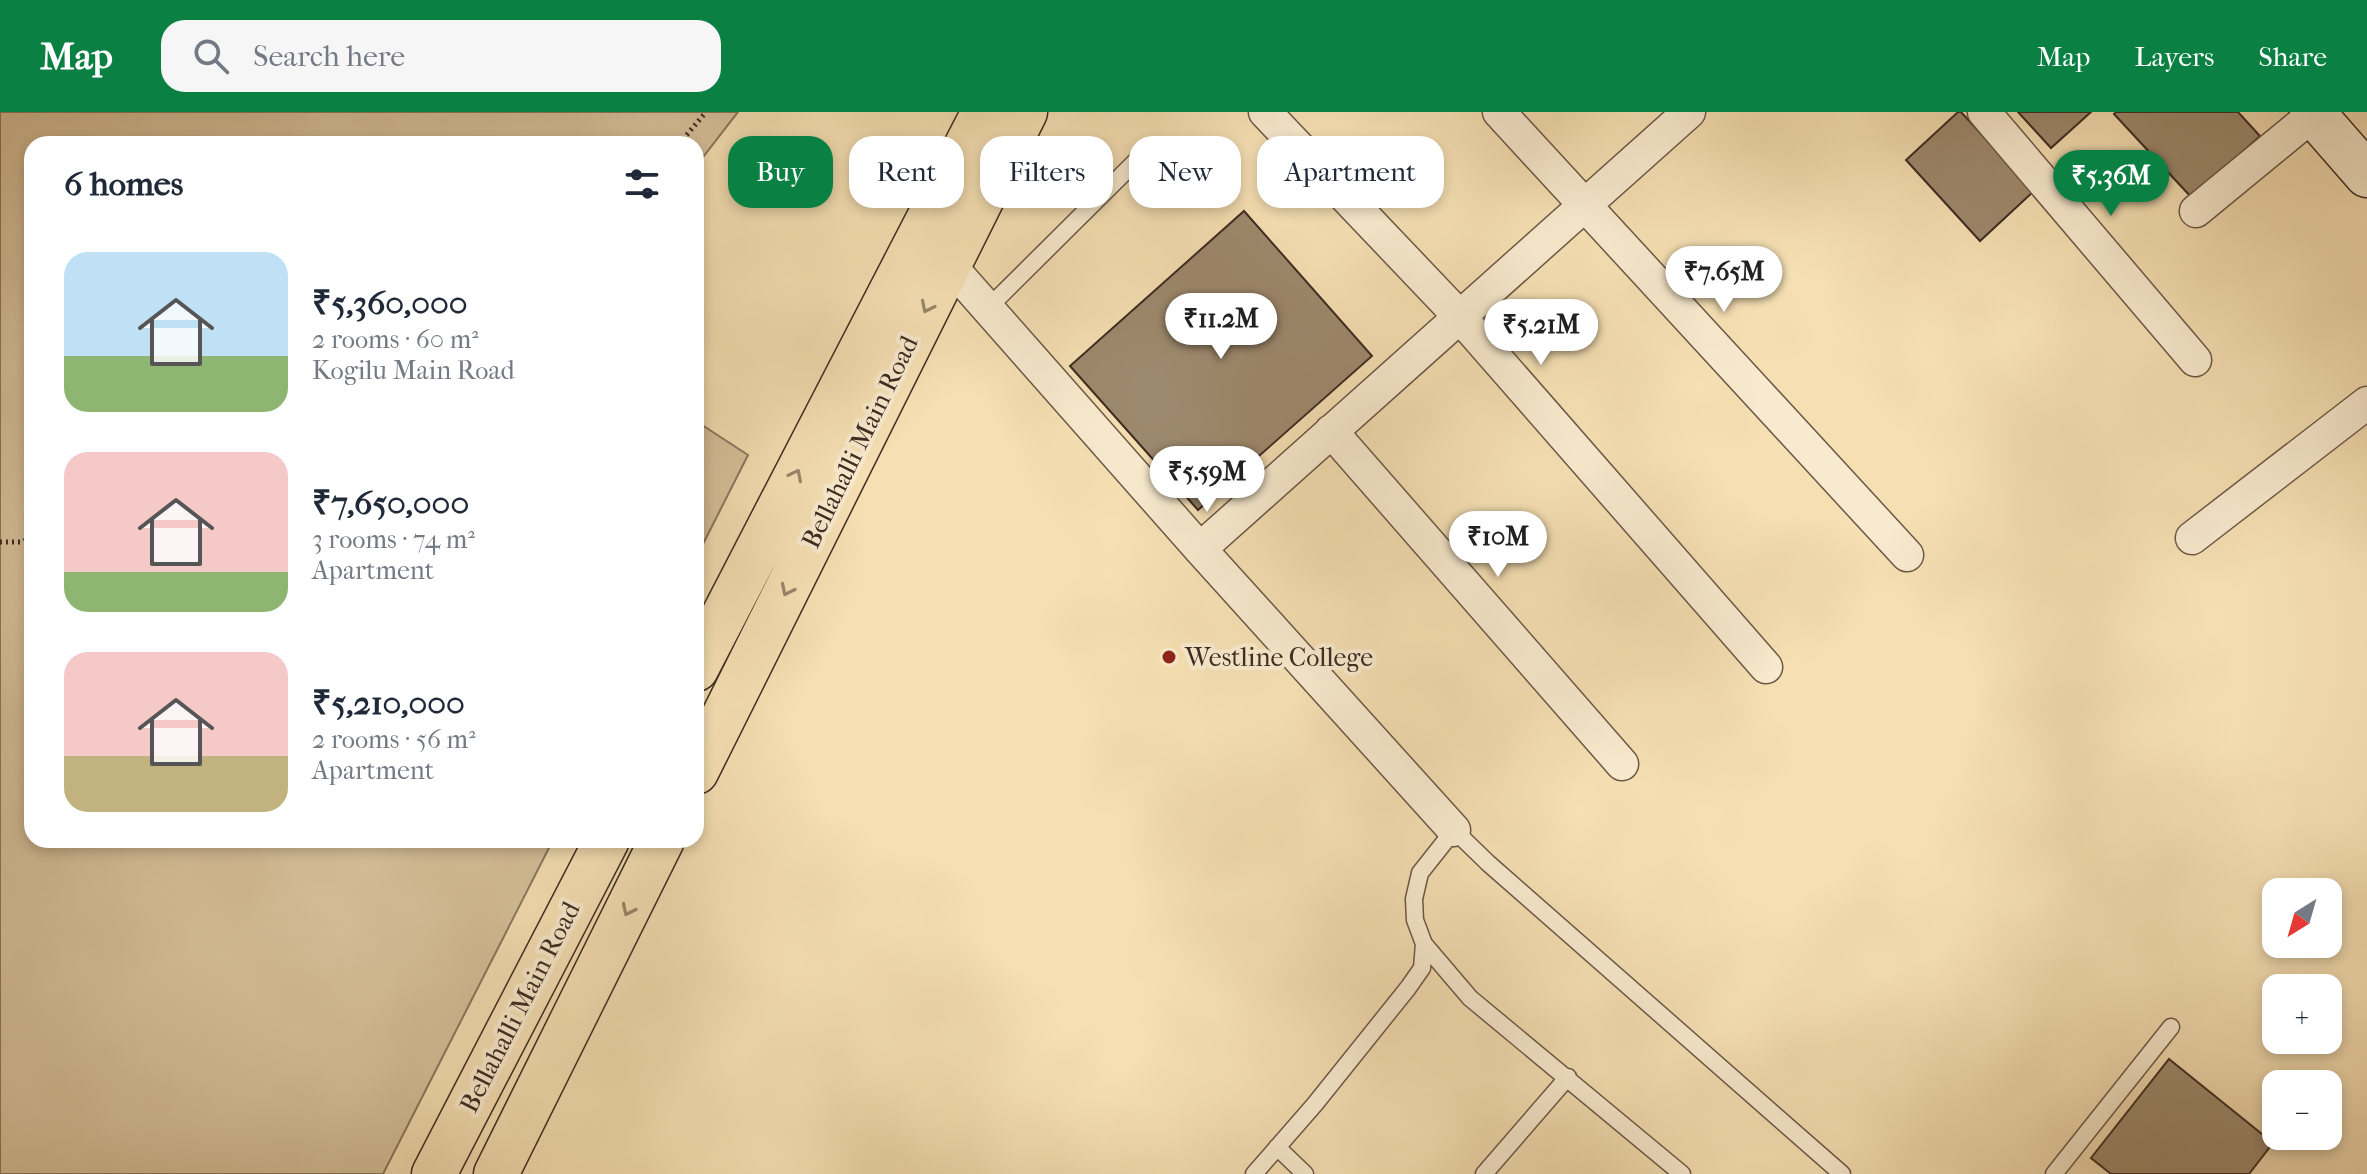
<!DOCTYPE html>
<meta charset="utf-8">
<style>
:root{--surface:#fff;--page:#f6f6f7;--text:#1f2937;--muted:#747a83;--accent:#0b8043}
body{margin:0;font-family:"IM FELL French Canon",serif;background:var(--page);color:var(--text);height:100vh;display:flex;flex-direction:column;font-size:30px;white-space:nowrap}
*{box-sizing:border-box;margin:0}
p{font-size:26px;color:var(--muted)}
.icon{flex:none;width:44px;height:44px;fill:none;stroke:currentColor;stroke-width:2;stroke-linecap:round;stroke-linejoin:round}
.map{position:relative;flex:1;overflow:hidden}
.panel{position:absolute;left:24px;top:24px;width:680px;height:712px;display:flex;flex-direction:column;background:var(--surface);border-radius:24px;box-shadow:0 4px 12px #0003}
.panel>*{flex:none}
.guide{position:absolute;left:728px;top:24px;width:760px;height:72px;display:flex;gap:16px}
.needle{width:52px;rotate:217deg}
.controls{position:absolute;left:2262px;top:766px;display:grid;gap:16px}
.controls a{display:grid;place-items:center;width:80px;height:80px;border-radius:16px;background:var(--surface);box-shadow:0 4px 12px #0003;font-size:40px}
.price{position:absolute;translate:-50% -68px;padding:0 18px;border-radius:28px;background:#fff;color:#222;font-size:26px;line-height:52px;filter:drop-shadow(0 2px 4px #0008)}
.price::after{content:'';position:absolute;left:50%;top:48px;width:24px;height:18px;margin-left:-12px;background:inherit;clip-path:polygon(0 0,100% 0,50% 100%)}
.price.current{background:var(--accent);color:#fff}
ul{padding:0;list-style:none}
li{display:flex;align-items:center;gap:24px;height:200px;padding:0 40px}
li span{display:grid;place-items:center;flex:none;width:224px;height:160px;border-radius:24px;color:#555}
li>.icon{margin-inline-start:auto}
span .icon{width:96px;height:96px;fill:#fffc;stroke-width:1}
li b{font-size:34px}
h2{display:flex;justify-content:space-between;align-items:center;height:96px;padding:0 40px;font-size:34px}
.pill{padding:0 28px;border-radius:24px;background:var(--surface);box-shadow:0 4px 12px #0003;font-size:28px;line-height:72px}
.pill.current{background:var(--accent);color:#fff}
header{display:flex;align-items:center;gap:48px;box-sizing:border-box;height:112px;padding:0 40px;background:var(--accent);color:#fff}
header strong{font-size:38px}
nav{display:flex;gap:44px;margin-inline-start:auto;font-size:28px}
.search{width:560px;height:72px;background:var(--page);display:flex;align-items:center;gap:20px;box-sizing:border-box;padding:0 28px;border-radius:24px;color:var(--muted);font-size:30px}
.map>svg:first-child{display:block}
.green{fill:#d6c09a;stroke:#8a765e;stroke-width:2}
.building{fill:#9d896d;stroke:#3e2b21;stroke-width:2}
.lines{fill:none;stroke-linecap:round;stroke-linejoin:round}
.service-casing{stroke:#6c5846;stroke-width:19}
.minor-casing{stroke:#6c5846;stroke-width:35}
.secondary-casing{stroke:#3e2b21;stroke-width:47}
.primary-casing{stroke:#3e2b21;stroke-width:47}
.path{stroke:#3e2b21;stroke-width:5;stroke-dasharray:2 4;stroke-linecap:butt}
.service{stroke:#f8eace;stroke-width:16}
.minor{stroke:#f8eace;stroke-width:32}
.secondary{stroke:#f8eace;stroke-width:44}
.primary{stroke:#f5dfb3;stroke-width:44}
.oneway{stroke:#9a856a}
.poi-dot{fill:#8f2418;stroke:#f8eace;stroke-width:3}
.labels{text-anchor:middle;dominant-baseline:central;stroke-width:8;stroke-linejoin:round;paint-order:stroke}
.street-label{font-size:26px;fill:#3e2b21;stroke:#f8eace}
.poi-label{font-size:26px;fill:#3e2b21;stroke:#f8eace;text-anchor:start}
</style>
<header>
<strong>Map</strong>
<div class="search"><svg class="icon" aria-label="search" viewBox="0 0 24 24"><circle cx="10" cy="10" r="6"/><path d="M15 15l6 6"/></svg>Search here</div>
<nav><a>Map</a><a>Layers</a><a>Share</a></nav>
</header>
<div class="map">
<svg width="2367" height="1062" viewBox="0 0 2367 1062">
<rect width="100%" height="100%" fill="#f5dfb3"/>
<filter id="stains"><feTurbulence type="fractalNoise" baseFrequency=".0025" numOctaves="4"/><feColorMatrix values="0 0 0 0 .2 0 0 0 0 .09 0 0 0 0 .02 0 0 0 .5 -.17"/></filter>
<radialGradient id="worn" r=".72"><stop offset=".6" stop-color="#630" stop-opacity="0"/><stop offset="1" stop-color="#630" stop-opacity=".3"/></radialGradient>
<path class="green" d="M0,0H738L696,54V32H32V728H553L383,1062H0Z
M696,309L748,343L696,446Z"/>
<path class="building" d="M1958,0H1961L2034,79L1980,129L1906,48Z
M2018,0H2091L2051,36Z
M2116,0H2238L2260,24L2192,86L2114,2Z
M1244,99L1372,244L1198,398L1070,254Z
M2169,947L2273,1031L2249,1062H2111L2091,1046Z"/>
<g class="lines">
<g class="service-casing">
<path id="service" d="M988,196L1147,38
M1277,1035L1305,1062
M1254,1062L1315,992L1408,876L1422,856L1424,832
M1484,1062L1568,965
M1682,1062L1470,886L1424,832L1415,808L1414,787L1420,761L1454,718L1488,751L1842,1062
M2054,1062L2171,915"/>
</g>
<g class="minor-casing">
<path id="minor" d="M1265,0L1460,205L1766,555
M1499,0L1907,443
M1984,0L2195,248
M2196,99L2314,2
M937,139L1200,437L1454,718
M1331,319L1622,652
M2192,426L2367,291
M1200,437L1689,0"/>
</g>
<g class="secondary-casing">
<path id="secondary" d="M2312,0L2367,63"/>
</g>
<g class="primary-casing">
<path id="primary" d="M696,557L984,0
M696,660L1025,0
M434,1062L607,728
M496,1062L662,728"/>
</g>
<path class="path" d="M679,32L706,0
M0,430H22L32,425"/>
<use href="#service" class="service"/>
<use href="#minor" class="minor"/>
<use href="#secondary" class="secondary"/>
<use href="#primary" class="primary"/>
</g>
<defs><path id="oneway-chevron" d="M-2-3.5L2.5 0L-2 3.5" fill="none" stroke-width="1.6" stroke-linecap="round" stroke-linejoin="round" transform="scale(2)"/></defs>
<g class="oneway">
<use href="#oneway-chevron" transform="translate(927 195) rotate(116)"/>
<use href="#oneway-chevron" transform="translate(796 363) rotate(-63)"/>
<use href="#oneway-chevron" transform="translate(787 478) rotate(116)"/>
<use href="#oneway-chevron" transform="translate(628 798) rotate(116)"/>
</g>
<circle class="poi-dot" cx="1169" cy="545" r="8"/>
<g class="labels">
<g class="street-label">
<text transform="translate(860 330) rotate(-64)">Bellahalli Main Road</text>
<text transform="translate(520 895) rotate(-63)">Bellahalli Main Road</text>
</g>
<g class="poi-label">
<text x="1185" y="545">Westline College</text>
</g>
</g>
<rect width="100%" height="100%" filter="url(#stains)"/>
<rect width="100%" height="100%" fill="url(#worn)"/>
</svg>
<div class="controls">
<a><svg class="needle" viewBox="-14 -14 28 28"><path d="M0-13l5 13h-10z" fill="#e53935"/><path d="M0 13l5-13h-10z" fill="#747a83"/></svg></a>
<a>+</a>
<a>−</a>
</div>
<b class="price current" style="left:2111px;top:106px">₹5.36M</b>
<b class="price" style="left:1724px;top:202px">₹7.65M</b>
<b class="price" style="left:1221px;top:249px">₹11.2M</b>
<b class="price" style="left:1541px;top:255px">₹5.21M</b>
<b class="price" style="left:1207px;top:402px">₹5.59M</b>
<b class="price" style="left:1498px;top:467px">₹10M</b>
<div class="guide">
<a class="pill current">Buy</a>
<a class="pill">Rent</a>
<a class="pill">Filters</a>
<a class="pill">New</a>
<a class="pill">Apartment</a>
</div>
<section class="panel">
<h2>6 homes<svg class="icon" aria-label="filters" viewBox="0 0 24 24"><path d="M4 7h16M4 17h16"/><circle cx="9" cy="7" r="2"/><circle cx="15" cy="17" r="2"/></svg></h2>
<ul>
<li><span style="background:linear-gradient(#bfe0f5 65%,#8fb573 0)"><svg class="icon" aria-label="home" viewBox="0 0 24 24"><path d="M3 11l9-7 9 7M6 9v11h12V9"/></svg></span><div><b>₹5,360,000</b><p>2 rooms · 60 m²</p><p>Kogilu Main Road</p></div></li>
<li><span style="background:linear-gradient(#f6c9c9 75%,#8fb573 0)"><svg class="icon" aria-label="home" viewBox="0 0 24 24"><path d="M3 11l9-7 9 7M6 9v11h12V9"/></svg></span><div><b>₹7,650,000</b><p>3 rooms · 74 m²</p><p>Apartment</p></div></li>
<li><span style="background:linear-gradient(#f6c9c9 65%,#c2b280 0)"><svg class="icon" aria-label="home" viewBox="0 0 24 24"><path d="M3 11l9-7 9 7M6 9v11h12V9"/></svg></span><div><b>₹5,210,000</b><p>2 rooms · 56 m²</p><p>Apartment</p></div></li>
</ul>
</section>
</div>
